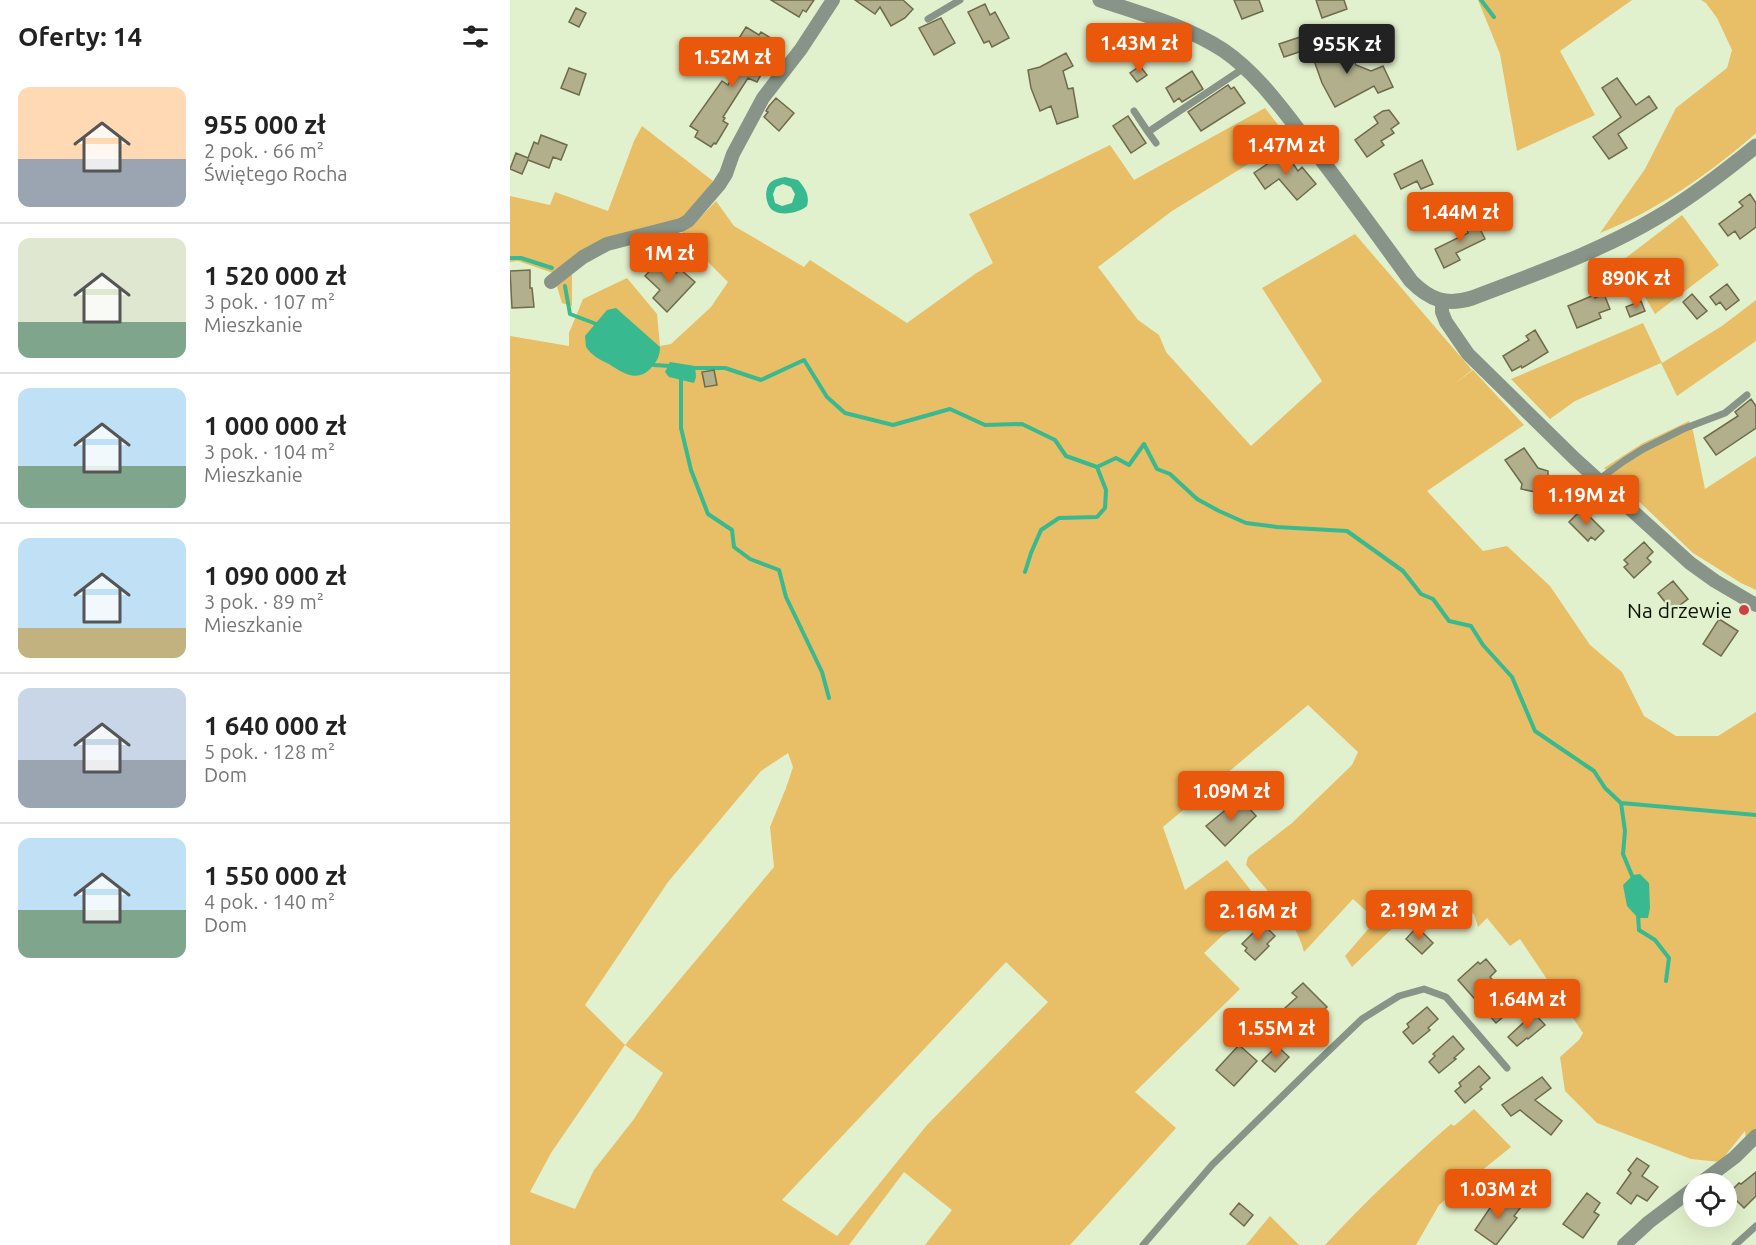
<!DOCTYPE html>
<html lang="pl">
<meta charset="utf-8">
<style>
:root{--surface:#fff;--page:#f6f6f6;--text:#222;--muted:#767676;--line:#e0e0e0;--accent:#ea580c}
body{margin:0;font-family:Ubuntu,sans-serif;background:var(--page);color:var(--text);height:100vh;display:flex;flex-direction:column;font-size:22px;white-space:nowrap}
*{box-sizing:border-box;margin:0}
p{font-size:20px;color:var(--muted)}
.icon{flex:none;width:33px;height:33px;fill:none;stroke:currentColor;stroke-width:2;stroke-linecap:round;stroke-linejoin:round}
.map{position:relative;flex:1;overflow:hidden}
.sheet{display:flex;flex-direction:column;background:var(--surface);width:510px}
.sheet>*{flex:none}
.buttons{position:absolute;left:1173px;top:1173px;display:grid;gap:12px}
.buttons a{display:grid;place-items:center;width:54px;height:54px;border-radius:50%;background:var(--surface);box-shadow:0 6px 24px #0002;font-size:30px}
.price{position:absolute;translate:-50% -51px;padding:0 14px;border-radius:6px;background:var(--accent);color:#fff;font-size:20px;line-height:39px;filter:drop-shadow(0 2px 3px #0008)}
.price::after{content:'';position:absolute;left:50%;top:36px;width:18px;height:14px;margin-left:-9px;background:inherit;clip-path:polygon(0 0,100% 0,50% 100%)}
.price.current{background:#222;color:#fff}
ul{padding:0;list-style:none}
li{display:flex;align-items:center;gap:18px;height:150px;padding:0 18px}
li+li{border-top:2px solid var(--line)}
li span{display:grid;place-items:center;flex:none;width:168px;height:120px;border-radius:12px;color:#555}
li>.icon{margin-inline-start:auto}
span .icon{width:72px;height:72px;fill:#fffc;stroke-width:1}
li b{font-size:26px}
h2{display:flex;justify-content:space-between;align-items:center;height:72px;padding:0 18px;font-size:26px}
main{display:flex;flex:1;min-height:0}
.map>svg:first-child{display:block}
.green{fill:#e8be66;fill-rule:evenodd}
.water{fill:#38b98f;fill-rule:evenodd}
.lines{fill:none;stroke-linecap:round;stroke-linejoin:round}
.stream{stroke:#38b98f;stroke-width:4}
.building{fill:#b2b08c;stroke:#6d6b49;stroke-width:1.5}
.service{stroke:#889488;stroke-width:7}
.minor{stroke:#889488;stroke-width:14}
.tertiary{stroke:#889488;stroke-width:15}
.poi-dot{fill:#cf4046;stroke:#e2f1cd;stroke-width:2}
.labels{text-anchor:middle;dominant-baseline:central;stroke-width:4.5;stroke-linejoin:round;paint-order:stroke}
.poi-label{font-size:21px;fill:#0c1106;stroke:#e2f1cd;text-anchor:end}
</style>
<main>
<section class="sheet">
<h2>Oferty: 14<svg class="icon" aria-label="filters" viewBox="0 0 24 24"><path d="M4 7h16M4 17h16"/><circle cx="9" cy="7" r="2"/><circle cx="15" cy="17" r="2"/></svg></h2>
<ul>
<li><span style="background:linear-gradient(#ffd9b3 60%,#9aa5b1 0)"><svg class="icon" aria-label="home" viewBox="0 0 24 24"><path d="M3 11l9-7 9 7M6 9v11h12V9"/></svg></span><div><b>955 000 zł</b><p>2 pok. · 66 m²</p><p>Świętego Rocha</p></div></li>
<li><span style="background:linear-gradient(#dfe7d0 70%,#7fa58c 0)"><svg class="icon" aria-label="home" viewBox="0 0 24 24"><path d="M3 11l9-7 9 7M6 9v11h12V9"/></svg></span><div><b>1 520 000 zł</b><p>3 pok. · 107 m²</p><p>Mieszkanie</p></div></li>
<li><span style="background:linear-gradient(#bfe0f5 65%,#7fa58c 0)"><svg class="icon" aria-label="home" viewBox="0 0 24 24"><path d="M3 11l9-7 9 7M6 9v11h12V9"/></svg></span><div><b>1 000 000 zł</b><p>3 pok. · 104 m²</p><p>Mieszkanie</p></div></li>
<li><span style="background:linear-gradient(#bfe0f5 75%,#c2b280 0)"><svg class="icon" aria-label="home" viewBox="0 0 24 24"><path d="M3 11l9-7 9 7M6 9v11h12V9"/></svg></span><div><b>1 090 000 zł</b><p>3 pok. · 89 m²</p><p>Mieszkanie</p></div></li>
<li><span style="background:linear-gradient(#c9d6e8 60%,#9aa5b1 0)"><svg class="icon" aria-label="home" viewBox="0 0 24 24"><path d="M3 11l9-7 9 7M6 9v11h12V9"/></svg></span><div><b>1 640 000 zł</b><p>5 pok. · 128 m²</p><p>Dom</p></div></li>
<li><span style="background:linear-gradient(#bfe0f5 60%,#7fa58c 0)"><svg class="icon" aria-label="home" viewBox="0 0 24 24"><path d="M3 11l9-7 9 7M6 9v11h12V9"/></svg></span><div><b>1 550 000 zł</b><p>4 pok. · 140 m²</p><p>Dom</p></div></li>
</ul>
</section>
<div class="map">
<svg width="1246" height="1245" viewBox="0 0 1246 1245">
<rect width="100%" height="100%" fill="#e2f1cd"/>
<path class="green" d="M968,0H1122L1050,51L1085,115L1007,151L990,54Z
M1191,0H1246V133C1199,174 1148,210 1090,233L1135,169L1166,108L1217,68L1222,50L1207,18L1196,3Z
M755,108L779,139L662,211L588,267L628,320L649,335L656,352L741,446L812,381L752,288L845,234L962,370L943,385L963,370L1014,425L917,491L973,551L997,546L1040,586L1080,645L1112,672L1134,716L1166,736H1208L1246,712V1131L1236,1140L1235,1131L1210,1162L1181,1159L1087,1123L1055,1091L1050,1057L1069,1040L1073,1033L1010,939L1000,946L977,918L968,927L964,914L915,897L842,967L835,956L866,920L843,899L794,952C786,919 757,891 736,865L738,857L782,823L842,765L848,752L798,705L653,827L675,890L717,860L753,906L737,921L713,935L694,953L730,989L625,1092L666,1128L560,1245H415L442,1210L394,1172L339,1245H0V336L59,346V333L73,299L117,278L147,314L150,346L161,344L201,307L218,282L170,234L181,227L206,201L224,226L294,267L300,260L397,323L465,274L483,263L459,214L600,145L624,180ZM278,753L283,767L276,788L260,827L264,867L115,1045L75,1005L158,882L251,771ZM496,962L538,1002L417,1125L327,1236L272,1200ZM115,1045L153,1073L124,1119L84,1170L65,1209L20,1192L41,1153Z
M132,126L203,181L173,219L101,238L75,248L43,273L8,261L0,262V196L40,205L45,192L98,211L124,141Z
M1172,215L1209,265L1145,314L1113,260Z
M62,274V306L52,303L46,283Z
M1246,300V341L1167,396L1151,363L1065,401L1040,419L1001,379L1133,323L1152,363L1212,326Z
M1179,421L1183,431L1195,489L1246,456V590L1231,583L1183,553L1094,468L1133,443Z
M964,1109L1001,1147L929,1205L906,1245H815C855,1202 897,1162 941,1124L944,1126Z
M760,1216L789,1245H736Z"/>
<path class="water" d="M275,177L288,180C295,188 300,195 297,206C289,213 270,217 261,209C255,202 254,188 261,182C265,179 270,178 275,177ZM273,184L281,187L285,194L282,203L272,206L265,203L263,194L266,187Z
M106,308L150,347C150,355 147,362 141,368C127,383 113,373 99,364C90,360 81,355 76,347L75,336L97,310Z
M160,362L185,366L186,377L184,383L159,377L155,372Z
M1130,874L1139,883L1140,908L1138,918H1128L1117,906L1113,885L1123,875Z"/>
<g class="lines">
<path class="stream" d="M971,0L984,17
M0,258H11L42,268
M55,286L60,314L89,325
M142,363L144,365L160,366
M182,368H215L251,380L294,360L317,397L335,413L383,425L440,409L475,425L512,424L545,440L556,456L587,467L606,458L619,465L634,444L647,469L660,474L687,499L709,511L736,523L767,527L837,531L893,571L911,594L923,599L939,621L961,626L973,645L1002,677L1025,731L1084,771L1095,788L1111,803L1115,831L1113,854L1123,878
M171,376V428L181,470L198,514L222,530L224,547L240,559L269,570L276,597L312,672L319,698
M515,572L521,553L531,530L549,518L587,517L595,508L596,490L587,467
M1111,803L1246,815
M1128,915L1129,930L1145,940L1159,958L1156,981"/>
</g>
<path class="building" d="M261,0H304L296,12L293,10L289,17Z
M345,0H393L403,9L395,18L381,26L370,7L365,14Z
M724,0H749L753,11L732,19Z
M806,0H834L837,9L812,18Z
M475,4L480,15L485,12L499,38L482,47L479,41L474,43L458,12Z
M66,8L76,13L69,27L59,22Z
M431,18L445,43L424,55L409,28Z
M236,27L249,35L251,32L264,40L247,68L253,71L247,82L238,78L213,117L215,118L213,121L218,124L206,144L204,143L201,147L185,137L188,131L180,126L212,81L218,85L236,49L226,43Z
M799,34L804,47L774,57L769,44Z
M823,46L825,50L838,46L846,65L861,71L873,66L883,87L868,93L864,86L825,107L812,83L802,55Z
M556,53L563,66L553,71L558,89L563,88L568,117L547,124L541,106L530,111L521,88L518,70L530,67Z
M630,66L637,75L627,82L620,73Z
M59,68L76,74L69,95L51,88Z
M682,71L693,89L672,102L669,98L664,102L656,88Z
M1107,78L1126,105L1139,96L1147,108L1108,134L1117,148L1099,159L1083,137L1111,117L1092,88Z
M718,85L721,89L724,87L735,103L691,131L678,112Z
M266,98L284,113L269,131L254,117L258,112L256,111L259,106Z
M879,110L889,123L881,129L884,133L871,141L874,145L857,157L845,140L868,123L864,117L873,111Z
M618,116L636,143L621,153L603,126Z
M31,135L57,145L51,160L43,157L39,168L18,160L12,174L0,169L6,153L18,158L24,142L28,144Z
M775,152L788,171L792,167L806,184L787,200L769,179L755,189L744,173Z
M912,160L923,184L911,189L907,181L891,189L884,174Z
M1240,194L1246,203V227L1230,239L1225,231L1218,236L1209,224L1233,206L1229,202Z
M963,215L975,239L946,253L950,260L934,268L925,249L958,233L952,221Z
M151,259L166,273L170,269L185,282L157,312L143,298L150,290L135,276Z
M20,270V288H22L24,307L2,308L0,271Z
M1217,284L1229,300L1216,310L1210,302L1206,305L1200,297Z
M1094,294L1100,309L1089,313L1091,318L1067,328L1058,306L1084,295L1085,298Z
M1182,294L1197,311L1187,319L1173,302Z
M1131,301L1135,311L1120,317L1116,307Z
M1025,330L1038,352L1012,368L1011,366L1002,371L993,356L1019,340L1016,336Z
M204,370L207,385L195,387L192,372Z
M1241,399L1246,406V428L1206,455L1194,438L1228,416L1225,412Z
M1014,448L1028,468L1038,471V476L1043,478L1040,495L1011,489L1012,484L995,460Z
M1072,509L1094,531L1085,540L1081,537L1078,541L1059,522Z
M1134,542L1143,552L1137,558L1141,562L1124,578L1114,567L1118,564L1114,560Z
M1163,581L1178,599L1162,611L1148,593Z
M1209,619L1228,631L1211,656L1193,644Z
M730,798L746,816L715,846L696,826Z
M754,925L765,936L757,944L759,946L745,960L735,951L737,948L732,944L744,932L746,933Z
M907,927L923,943L912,954L896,939Z
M976,959L986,971L980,977L994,992L1000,986L1011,998L1004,1003L1006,1006L986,1023L948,980L968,962L970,964Z
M793,983L817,1007L803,1020L809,1026L798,1037L778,1018L781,1014L775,1008L787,997L782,993Z
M917,1007L928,1019L918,1028L920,1030L903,1044L893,1032L899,1027L897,1024Z
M1024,1013L1035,1025L1018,1039L1017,1038L1007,1046L998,1037Z
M943,1036L954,1049L944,1058L946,1059L929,1073L919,1062L925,1056L923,1054Z
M729,1045L747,1061L724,1086L706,1070Z
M767,1046L779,1057L765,1072L752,1061Z
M969,1066L980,1078L970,1087L972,1089L955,1103L945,1091L951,1086L949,1083Z
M1032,1077L1041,1088L1025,1100L1052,1121L1041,1135L1010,1110L1001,1116L992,1105Z
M1127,1158L1139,1166L1132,1176L1148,1187L1137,1201L1127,1195L1121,1204L1107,1193L1121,1173L1118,1170Z
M1246,1172V1196L1234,1208L1219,1193L1229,1183L1231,1184Z
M1077,1193L1090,1203L1084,1212L1089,1215L1073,1238L1053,1224Z
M993,1194L1011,1207L1004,1216L1007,1218L986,1245L965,1230L984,1202L987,1204Z
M729,1203L743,1215L734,1226L720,1214Z"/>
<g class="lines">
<path class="service" d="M418,19L450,0
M624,111L638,132L734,68
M638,132L646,143
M1088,480L1114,461L1133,449L1173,429L1215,413L1237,395
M633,1245L702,1165L804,1065L852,1019L889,996L914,989L936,997L997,1068
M1225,1245L1246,1226"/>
<path class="minor" d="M41,282L73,257L97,244L171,225L178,221L209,185L216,174L223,154L253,98L291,49L323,0
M932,301V312L936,322L958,354L1065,459L1180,563L1205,581L1246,605
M1189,1184L1225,1157L1246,1136
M1114,1245L1139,1222L1184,1188"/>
<path class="tertiary" d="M590,0C632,14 676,26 713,50C747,73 772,109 797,141C833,187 867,234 901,281C920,300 936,306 962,298C1024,274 1089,252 1146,218C1182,197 1214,172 1246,146"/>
</g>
<circle class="poi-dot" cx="1234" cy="610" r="6"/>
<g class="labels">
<g class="poi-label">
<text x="1222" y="610">Na drzewie</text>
</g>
</g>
</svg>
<div class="buttons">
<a><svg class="icon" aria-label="locate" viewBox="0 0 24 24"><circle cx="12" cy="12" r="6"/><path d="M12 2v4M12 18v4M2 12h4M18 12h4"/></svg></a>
</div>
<b class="price" style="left:629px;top:74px">1.43M zł</b>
<b class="price current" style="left:837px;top:75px">955K zł</b>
<b class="price" style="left:222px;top:88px">1.52M zł</b>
<b class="price" style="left:776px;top:176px">1.47M zł</b>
<b class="price" style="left:950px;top:243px">1.44M zł</b>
<b class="price" style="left:159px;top:284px">1M zł</b>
<b class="price" style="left:1126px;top:309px">890K zł</b>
<b class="price" style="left:1076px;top:526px">1.19M zł</b>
<b class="price" style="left:721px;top:822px">1.09M zł</b>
<b class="price" style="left:909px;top:941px">2.19M zł</b>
<b class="price" style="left:748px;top:942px">2.16M zł</b>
<b class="price" style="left:1017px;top:1030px">1.64M zł</b>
<b class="price" style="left:766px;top:1059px">1.55M zł</b>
<b class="price" style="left:988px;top:1220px">1.03M zł</b>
</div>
</main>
